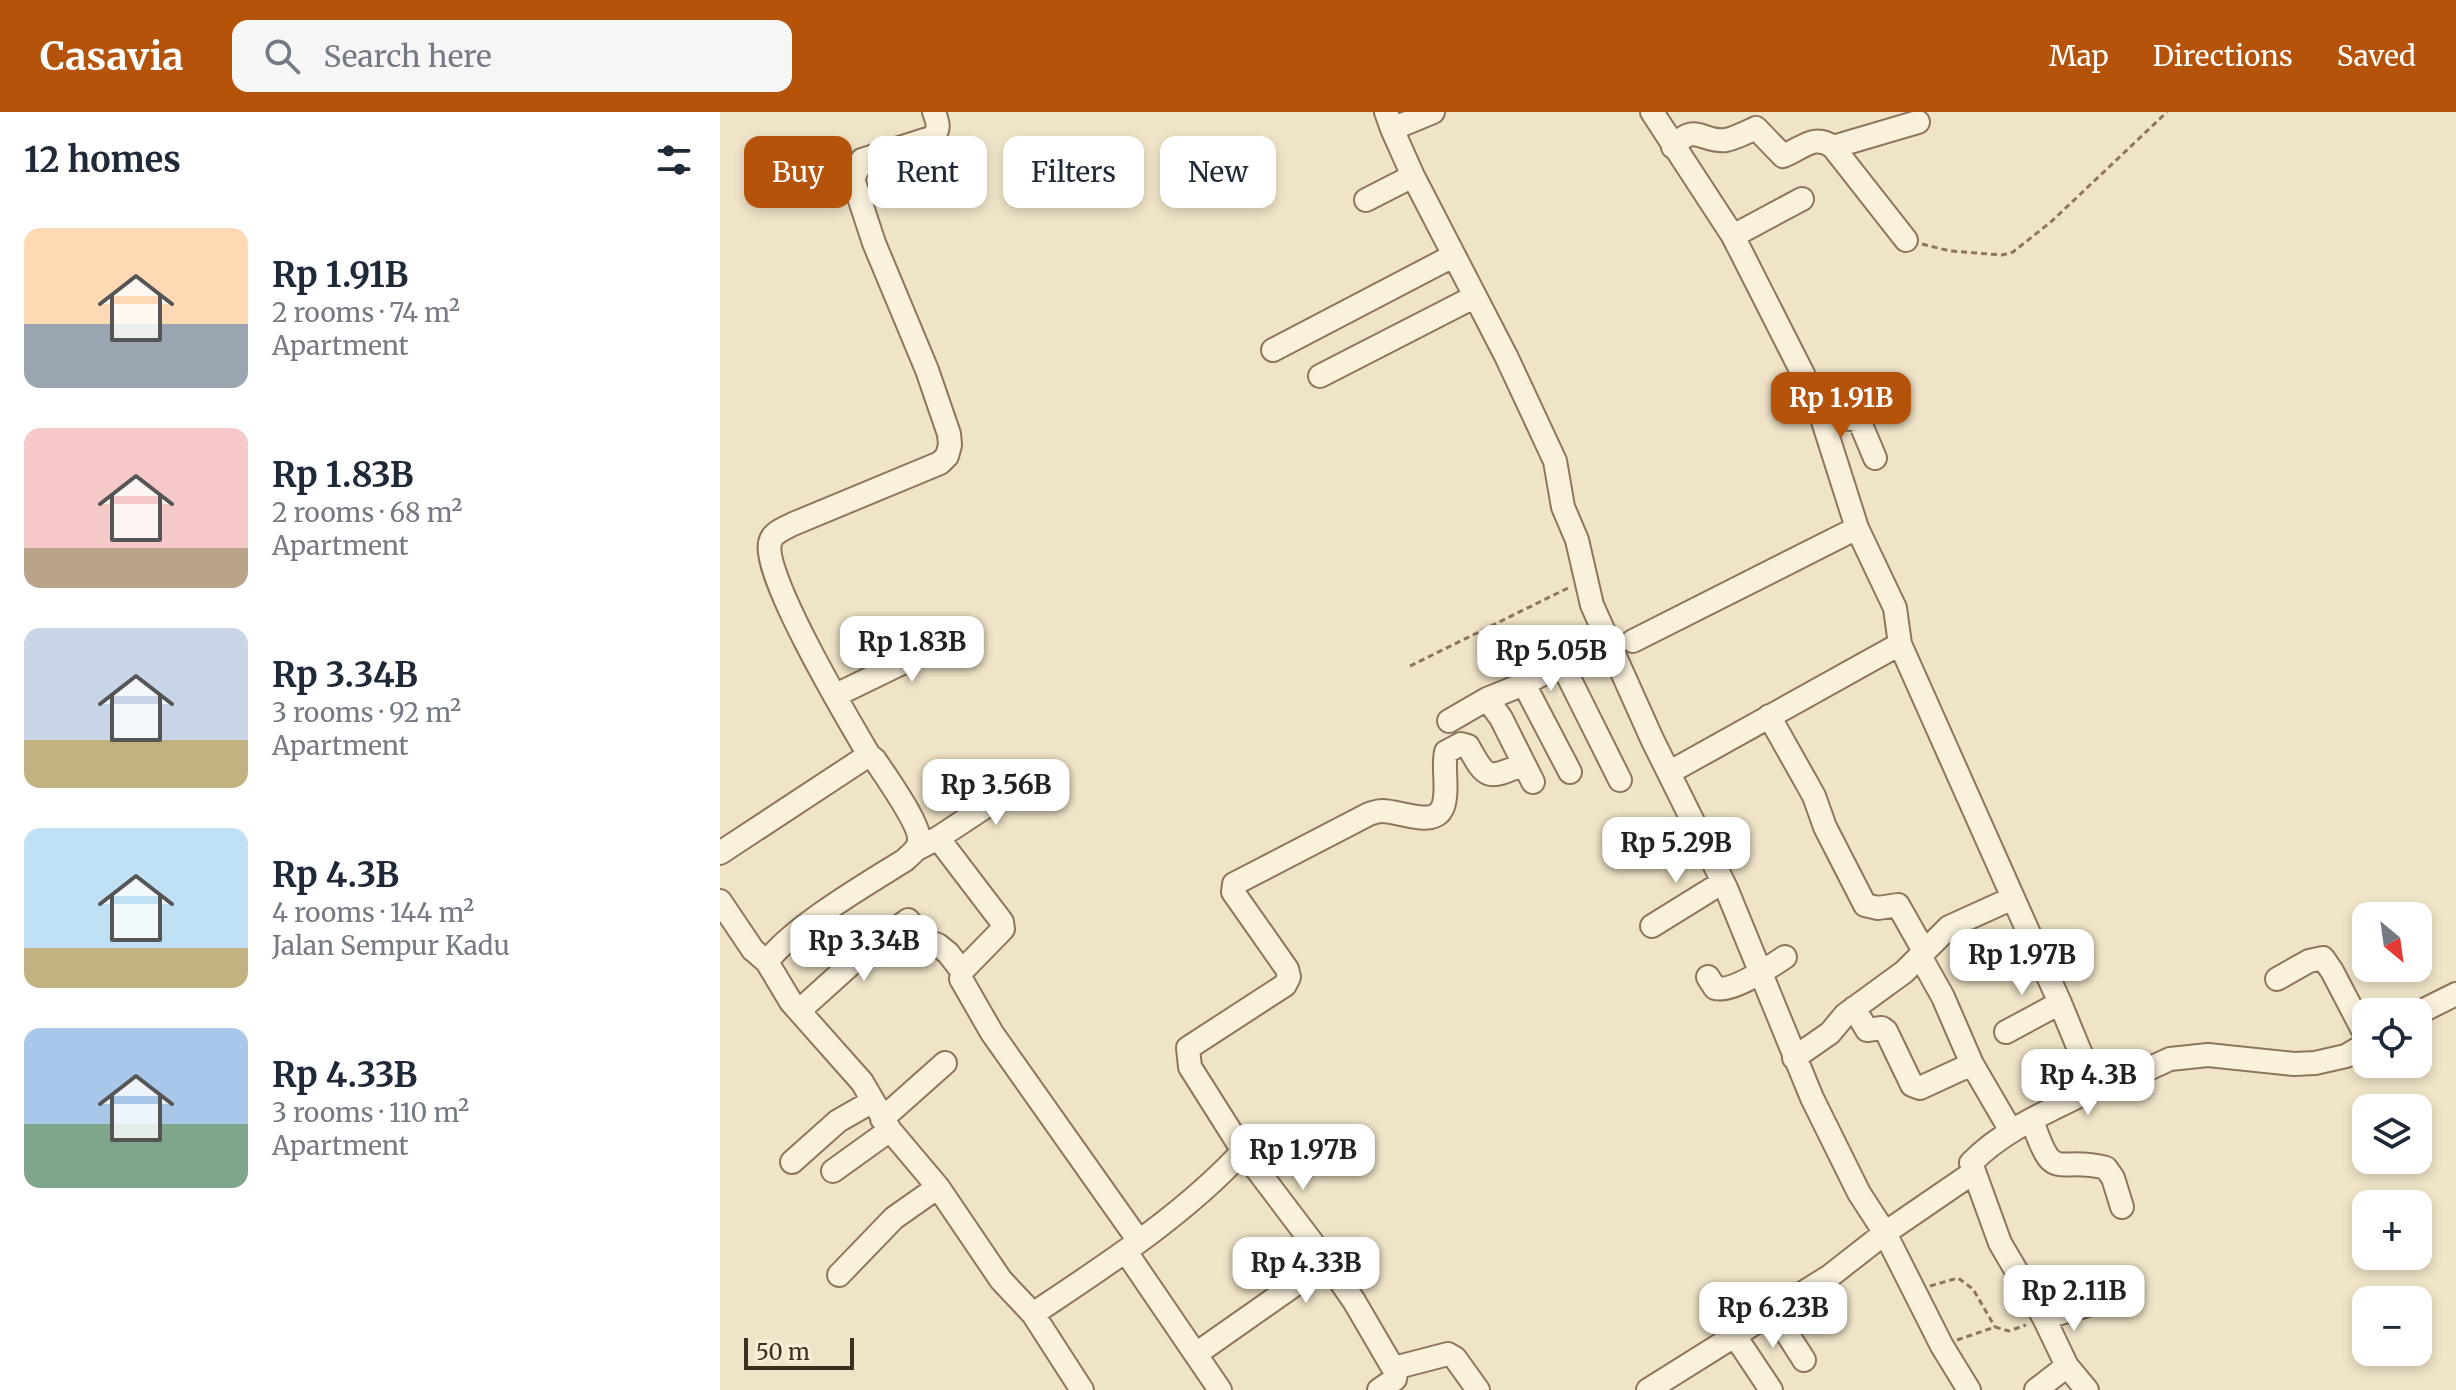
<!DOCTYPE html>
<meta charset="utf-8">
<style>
:root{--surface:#fff;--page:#f6f6f7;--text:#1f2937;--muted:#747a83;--accent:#b45309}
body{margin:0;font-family:Merriweather,serif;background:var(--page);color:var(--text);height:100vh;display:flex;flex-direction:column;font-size:30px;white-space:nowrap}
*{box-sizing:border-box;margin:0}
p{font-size:26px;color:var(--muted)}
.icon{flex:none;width:44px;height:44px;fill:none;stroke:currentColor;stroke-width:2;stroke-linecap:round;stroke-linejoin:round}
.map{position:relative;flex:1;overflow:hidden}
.drawer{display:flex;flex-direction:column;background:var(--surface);width:720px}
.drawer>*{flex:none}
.guide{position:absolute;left:24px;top:24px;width:760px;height:72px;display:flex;gap:16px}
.needle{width:52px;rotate:151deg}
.controls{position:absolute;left:1632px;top:790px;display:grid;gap:16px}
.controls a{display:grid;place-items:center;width:80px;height:80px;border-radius:16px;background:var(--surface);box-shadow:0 4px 12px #0003;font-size:40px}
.scale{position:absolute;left:24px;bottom:20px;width:110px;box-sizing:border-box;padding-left:8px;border:4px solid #3d2e20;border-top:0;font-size:22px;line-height:28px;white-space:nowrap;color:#3d2e20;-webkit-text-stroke:6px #f7eed8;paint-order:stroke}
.price{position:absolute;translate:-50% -68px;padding:0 18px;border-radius:16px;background:#fff;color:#222;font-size:26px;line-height:52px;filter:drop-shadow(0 2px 4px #0008)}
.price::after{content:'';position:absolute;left:50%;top:48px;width:24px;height:18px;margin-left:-12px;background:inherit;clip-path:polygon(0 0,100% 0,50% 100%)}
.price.active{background:var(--accent);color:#fff}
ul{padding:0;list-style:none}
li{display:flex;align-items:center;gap:24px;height:200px;padding:0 24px}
li span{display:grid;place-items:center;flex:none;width:224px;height:160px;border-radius:16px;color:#555}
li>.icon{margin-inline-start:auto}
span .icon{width:96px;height:96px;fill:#fffc;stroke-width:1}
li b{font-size:34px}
h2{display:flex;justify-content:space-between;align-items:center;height:96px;padding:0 24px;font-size:34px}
.chip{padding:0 28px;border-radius:16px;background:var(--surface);box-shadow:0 4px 12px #0003;font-size:28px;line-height:72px}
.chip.active{background:var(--accent);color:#fff}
header{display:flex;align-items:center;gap:48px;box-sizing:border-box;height:112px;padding:0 40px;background:var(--accent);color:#fff}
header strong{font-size:38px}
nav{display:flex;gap:44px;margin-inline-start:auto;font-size:28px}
.search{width:560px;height:72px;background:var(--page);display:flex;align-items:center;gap:20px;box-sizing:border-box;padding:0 28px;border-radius:16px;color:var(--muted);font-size:30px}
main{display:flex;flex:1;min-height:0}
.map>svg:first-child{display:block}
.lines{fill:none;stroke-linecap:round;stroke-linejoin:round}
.minor-casing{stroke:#8d765c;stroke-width:26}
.path{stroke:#8d765c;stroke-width:3;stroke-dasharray:6 4;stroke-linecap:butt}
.minor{stroke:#faf1dc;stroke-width:22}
</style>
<header>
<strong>Casavia</strong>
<div class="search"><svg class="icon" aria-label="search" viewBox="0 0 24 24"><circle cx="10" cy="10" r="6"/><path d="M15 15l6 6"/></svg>Search here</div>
<nav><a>Map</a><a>Directions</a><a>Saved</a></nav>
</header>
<main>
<section class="drawer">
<h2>12 homes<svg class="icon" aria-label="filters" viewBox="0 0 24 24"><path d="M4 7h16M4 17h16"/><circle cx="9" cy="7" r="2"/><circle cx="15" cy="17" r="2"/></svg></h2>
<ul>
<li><span style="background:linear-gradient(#ffd9b3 60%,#9aa5b1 0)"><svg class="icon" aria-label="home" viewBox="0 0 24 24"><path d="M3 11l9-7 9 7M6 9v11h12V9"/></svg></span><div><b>Rp 1.91B</b><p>2 rooms · 74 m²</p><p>Apartment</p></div></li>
<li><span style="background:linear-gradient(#f6c9c9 75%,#b9a48a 0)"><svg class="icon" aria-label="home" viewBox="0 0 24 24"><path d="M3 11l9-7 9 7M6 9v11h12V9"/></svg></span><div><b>Rp 1.83B</b><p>2 rooms · 68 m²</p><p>Apartment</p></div></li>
<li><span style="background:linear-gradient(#c9d6e8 70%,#c2b280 0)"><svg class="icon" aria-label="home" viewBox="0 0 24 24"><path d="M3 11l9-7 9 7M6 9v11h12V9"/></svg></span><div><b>Rp 3.34B</b><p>3 rooms · 92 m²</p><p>Apartment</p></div></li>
<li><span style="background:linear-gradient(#bfe0f5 75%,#c2b280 0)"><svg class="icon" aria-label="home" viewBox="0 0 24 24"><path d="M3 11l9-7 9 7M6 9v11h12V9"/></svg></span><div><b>Rp 4.3B</b><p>4 rooms · 144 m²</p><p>Jalan Sempur Kadu</p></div></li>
<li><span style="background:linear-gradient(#a9c7e8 60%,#7fa58c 0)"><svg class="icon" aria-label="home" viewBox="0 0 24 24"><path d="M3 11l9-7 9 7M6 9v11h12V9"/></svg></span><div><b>Rp 4.33B</b><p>3 rooms · 110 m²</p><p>Apartment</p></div></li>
</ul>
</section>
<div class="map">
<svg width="1736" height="1278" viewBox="0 0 1736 1278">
<rect width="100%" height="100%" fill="#f0e4c8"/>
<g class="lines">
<g class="minor-casing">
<path id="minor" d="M214,0C218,11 221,18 211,26L142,48L133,67L154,131L207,258L229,322L230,333L227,344L220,351L73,412C64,417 52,420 50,431C42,463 129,609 149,643L155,648C165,663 200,712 199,728C199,737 191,742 185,748C148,771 71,816 47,850L71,890L142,970L170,1018L218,1075L281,1168L313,1202L362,1278
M666,0L672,17L713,0
M932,0L1013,124L1083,262L1101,303L1137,416L1175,496L1180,532L1340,891L1375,976C1332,998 1285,1016 1251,1051L1280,1131L1324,1206L1347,1254L1367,1278
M672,17L693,64L786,244L835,349L843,395L857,428L872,493L932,627L1006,776L1092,986L1139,1081L1165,1121L1222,1234L1249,1278
M953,35C976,9 981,31 1006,28C1016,26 1027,20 1036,16L1063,44C1082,37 1094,21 1113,35L1186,128
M1113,35L1198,10
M646,88L693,64
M1013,124L1082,87
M553,238L733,144
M600,264L754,185
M1101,303L1139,308L1155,346
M886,527L842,552L900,668
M913,529L1137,416
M842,552L804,572L850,660
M116,583L248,519
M767,587L781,606L813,670
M1049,604L1094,684L1105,715L1145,793L1158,796L1178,793L1204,839
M729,609L767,587L804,572
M950,660L1180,532
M218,726L309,666
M197,737L218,726L282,810L283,817L242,859L241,867L272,921L419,1129
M0,741L149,643
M0,789L33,838L47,850
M932,814L1003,770
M1200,844L1223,885L1252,952
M988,865L995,876C1011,881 1050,855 1065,845
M1557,867L1589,849L1603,846L1612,859L1646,924
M1134,896L1147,918L1162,916L1166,919L1192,973L1200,976L1252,952L1291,1019
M79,899L142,842L188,808L206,829L218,833L228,841L242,859
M1698,901L1736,882
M1286,920L1340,891
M1074,946L1110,921L1125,903L1184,860L1229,815L1293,786
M1375,976L1413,964L1450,947L1488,943L1574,952L1595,951L1626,944L1646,932
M162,1007L225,951
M1312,1008C1334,1074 1335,1043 1386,1056L1393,1066L1402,1095
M523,1039L607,1150
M72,1050L118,1009L153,989
M113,1059L170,1018
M406,1140L500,1278
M119,1163L174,1106L218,1075
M1054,1201L1084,1248
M313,1202C386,1153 463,1104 523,1039L470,955L468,936L565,873L569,865L567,857L513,780L514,772L649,702C653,701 657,699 662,699C684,699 722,721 725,685C727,670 723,654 726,640L741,632L748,634C767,669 768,667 804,652
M1324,1206L1371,1192
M1015,1224L1051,1278
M476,1242L607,1150L634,1189L676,1261L675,1267L659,1278
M674,1256L728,1242L735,1246L758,1278
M928,1278L1110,1164L1165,1121L1254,1060
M1316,1278L1347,1254"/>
</g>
<path class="path" d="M1202,132L1230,139L1282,143L1293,140L1332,109L1447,0
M690,554L850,475
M1210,1174L1238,1166L1253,1177L1275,1215
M1237,1228L1275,1215L1289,1219L1306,1213"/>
<use href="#minor" class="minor"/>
</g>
</svg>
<div class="controls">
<a><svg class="needle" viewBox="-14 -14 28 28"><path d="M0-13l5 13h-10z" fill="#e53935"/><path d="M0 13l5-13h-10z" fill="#747a83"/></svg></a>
<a><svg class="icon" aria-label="locate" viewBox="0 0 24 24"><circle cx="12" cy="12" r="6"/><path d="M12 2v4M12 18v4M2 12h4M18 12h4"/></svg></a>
<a><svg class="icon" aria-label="layers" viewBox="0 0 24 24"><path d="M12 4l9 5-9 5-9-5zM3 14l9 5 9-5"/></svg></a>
<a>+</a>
<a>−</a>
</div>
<div class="scale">50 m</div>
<b class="price active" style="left:1121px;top:328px">Rp 1.91B</b>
<b class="price" style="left:192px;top:572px">Rp 1.83B</b>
<b class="price" style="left:831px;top:581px">Rp 5.05B</b>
<b class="price" style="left:276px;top:715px">Rp 3.56B</b>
<b class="price" style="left:956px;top:773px">Rp 5.29B</b>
<b class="price" style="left:144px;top:871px">Rp 3.34B</b>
<b class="price" style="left:1302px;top:885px">Rp 1.97B</b>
<b class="price" style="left:1368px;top:1005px">Rp 4.3B</b>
<b class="price" style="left:583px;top:1080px">Rp 1.97B</b>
<b class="price" style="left:586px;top:1193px">Rp 4.33B</b>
<b class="price" style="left:1354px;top:1221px">Rp 2.11B</b>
<b class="price" style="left:1053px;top:1238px">Rp 6.23B</b>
<div class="guide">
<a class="chip active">Buy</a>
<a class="chip">Rent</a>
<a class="chip">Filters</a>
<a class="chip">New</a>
</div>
</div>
</main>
